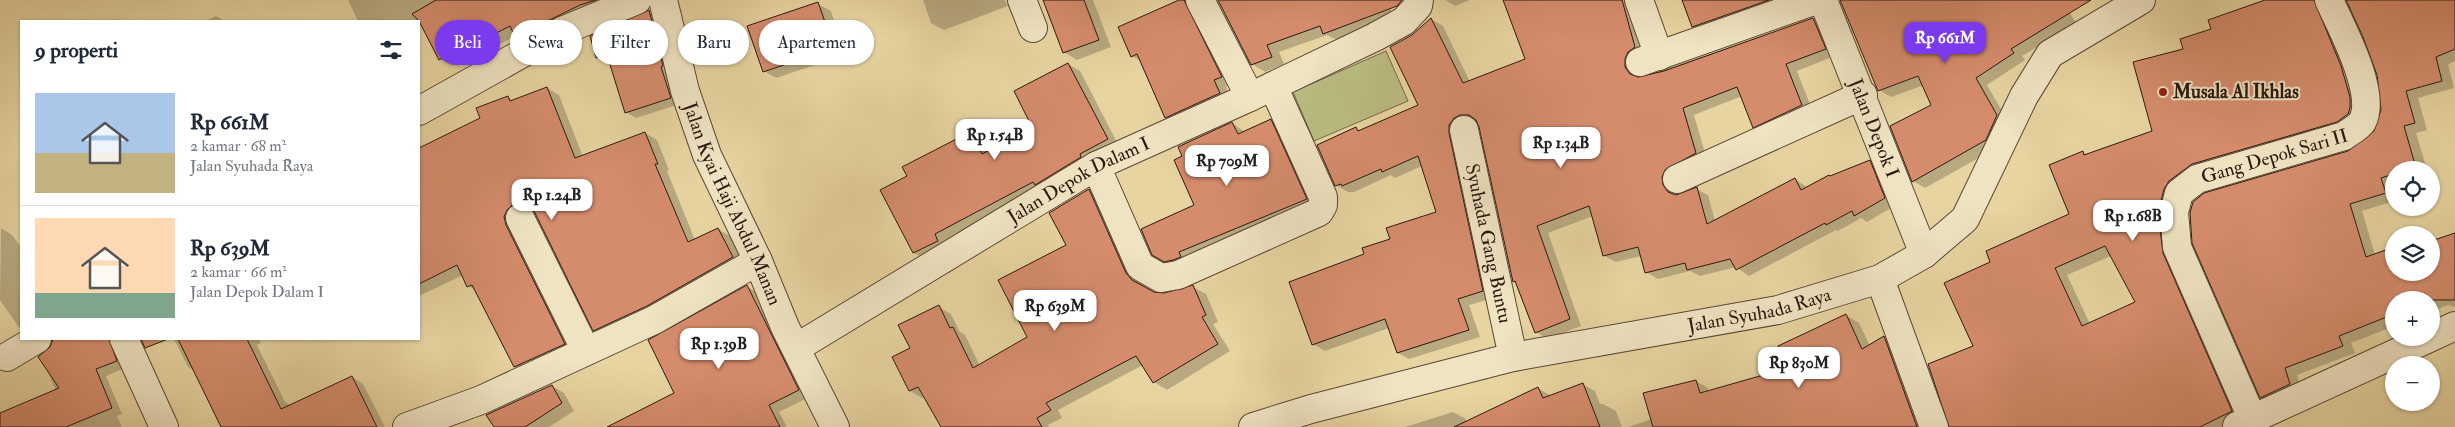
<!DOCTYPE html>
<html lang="id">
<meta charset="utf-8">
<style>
:root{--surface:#fff;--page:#f2f2f3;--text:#1f2937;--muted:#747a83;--line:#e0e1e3;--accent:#7c3aed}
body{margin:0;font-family:"IM FELL Double Pica",serif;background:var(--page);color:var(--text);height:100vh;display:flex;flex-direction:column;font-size:19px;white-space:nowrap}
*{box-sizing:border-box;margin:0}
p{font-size:16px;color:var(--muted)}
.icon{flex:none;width:28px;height:28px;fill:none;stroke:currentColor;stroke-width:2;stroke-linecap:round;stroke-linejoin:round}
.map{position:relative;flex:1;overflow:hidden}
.sheet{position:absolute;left:20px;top:20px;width:400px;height:320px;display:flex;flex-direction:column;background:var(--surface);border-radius:0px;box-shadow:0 1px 4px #0004}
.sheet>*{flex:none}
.banner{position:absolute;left:435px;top:20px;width:475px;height:45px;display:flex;gap:10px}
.tools{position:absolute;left:2385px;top:161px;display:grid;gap:10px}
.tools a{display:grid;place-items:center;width:55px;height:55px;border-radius:50%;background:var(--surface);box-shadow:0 1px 4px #0004;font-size:25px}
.price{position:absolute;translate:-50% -42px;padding:0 11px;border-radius:10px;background:#fff;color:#222;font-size:16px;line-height:32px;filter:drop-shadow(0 1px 2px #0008)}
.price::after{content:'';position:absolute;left:50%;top:30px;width:15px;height:11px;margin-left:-8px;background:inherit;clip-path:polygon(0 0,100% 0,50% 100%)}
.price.selected{background:var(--accent);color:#fff}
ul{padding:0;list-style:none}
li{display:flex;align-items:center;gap:15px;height:125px;padding:0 15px}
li+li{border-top:1px solid var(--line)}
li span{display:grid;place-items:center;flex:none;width:140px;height:100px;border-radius:0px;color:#555}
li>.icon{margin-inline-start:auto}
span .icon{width:60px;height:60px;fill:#fffc;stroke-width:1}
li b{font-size:21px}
h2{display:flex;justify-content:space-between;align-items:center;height:60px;padding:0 15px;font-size:21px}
.chip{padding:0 18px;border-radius:22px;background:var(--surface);box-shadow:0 1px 4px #0004;font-size:18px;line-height:45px}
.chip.selected{background:var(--accent);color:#fff}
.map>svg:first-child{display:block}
.green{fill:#babb81;stroke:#726a48}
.shadow{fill:#0003;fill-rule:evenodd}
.building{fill:#d58c6d;stroke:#2b180f;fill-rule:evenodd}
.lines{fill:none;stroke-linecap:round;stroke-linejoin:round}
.minor-casing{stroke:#5a4734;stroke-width:30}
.tertiary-casing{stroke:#5a4734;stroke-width:30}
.minor{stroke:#efe3c2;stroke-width:28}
.tertiary{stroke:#efe3c2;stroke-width:28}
.poi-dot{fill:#8f2418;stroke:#efe3c2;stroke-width:2}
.labels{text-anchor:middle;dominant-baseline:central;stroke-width:4;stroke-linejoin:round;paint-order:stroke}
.poi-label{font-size:19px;font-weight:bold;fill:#2b180f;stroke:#efe3c2;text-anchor:start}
.street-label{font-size:19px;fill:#2b180f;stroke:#efe3c2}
</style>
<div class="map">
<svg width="2455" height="427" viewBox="0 0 2455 427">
<rect width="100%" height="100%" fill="#e7d4a1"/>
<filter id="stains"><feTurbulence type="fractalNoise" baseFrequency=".004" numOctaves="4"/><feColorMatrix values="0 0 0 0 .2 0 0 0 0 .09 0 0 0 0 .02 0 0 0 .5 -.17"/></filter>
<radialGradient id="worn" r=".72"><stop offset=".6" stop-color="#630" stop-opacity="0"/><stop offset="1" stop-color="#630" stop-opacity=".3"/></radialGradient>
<path class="green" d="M1386,51L1408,101L1314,141L1293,92Z"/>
<path class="shadow" d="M348,0H625L529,43L516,36L488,50L484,48L452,66L440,59L419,21H358Z
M923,0H1005L1008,6L944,30L931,23Z
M1047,0H1093L1111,47L1077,60L1064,52Z
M1182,0H1187L1234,84L1226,87L1232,101L1179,124L1166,117L1141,61L1132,56Z
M1218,0H1387L1394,18L1337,40L1327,35L1279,52L1284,64L1265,72L1252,64Z
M1445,0H1470L1455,6Z
M1504,0H1631L1646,54L1636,67L1639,78L1813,19L1825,26L1837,55L1797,71L1813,112L1765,134L1754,127L1742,96L1694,115L1707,160L1673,185L1674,194L1676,196L1696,189L1708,195L1715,221L1795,179L1808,188L1870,161L1881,168L1896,205L1867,222L1861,218L1838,231L1836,230L1749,276L1736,267L1700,276L1690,271L1658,279L1646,272L1641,256L1616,262L1605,256L1593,216L1548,233L1581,326L1548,339L1536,332L1517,283L1514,281L1478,121H1473L1494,298L1469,305L1480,337L1409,359L1398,353L1389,328L1325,351L1313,344L1366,255L1438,212L1422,166L1395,178L1391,175L1354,192H1348L1336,185L1356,129L1361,131L1419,106L1413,36L1431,19L1443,26L1470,82L1527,60Z
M1683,0H1800L1706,33L1693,26Z
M1841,0H2062L2076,23L2022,56L2025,60L1987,85L2009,123L1998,147L1925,188L1913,181L1892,127L1933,106L1924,85L1891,97L1879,90Z
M2268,0H2328L2359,90L2360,121L2206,171L2171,221L2244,418L2226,427H1950L1975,346L1992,262L2071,214L2083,153L2087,155L2153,132L2184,50L2213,30ZM2111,256L2137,303L2090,324L2067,275Z
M2347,0H2455V61L2448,64L2454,88L2418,98L2427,130L2416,133L2427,170H2394V201L2362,211L2375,255L2394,272H2431L2455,235V307L2448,305L2431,312V300H2394V326L2351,343L2355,353L2297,375L2302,391L2274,404L2261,397L2349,152L2376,132L2382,114V94L2372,55Z
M818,4L831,11L845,55L776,78L764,71Z
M649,11L658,16L680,104L636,118L626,112L611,61L607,63L597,57Z
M216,16L225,21H206Z
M1068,64L1080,71L1119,146L926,260L914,253L882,190L909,176L970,133L982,140L988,152L1034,127Z
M547,88L559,95L583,157L645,133L657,140L669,170L667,171L695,240L718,229L730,236L744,264L607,337L594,330L534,209L526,210L576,351L528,373L515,366L477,291L468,286L463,275L419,296V148L482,119L508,97L514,101Z
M1271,120L1283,128L1318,206L1177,268L1153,254L1196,206L1184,156L1232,123L1245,132Z
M1089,190L1101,197L1138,281L1153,293L1164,295L1193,287L1206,294L1218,322L1213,324L1230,351L1167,390L1154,382L1143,365L1058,410L1062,418L1048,425L1049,427H942L924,397L922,398L910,391L912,348L939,307L951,314L960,332L965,335L980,366L1029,337Z
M1,228L12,235L21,247V330L0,300Z
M747,287L759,293L810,397L779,412L787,427H615L676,394Z
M1846,315L1859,323L1870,346L1884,338L1897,345L1927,427H1628L1652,419L1696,381L1708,388L1709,392L1790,369Z
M54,339H121L127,367L106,376L122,414L117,416L122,427H18L56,391L41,356L51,348Z
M174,339H259L261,343L257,345L285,402L291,406L352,377L363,384L385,427H223L195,371L188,367Z
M1582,384L1595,391L1600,404H1603L1616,411L1622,427H1405L1453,412L1466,419V422L1538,388L1551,396Z
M552,386L564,393L574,411L549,427H496Z"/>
<path class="building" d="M436,0H596L580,5L515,37L510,26L475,44L473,40L439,60L419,21L412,14Z
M1043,0H1084L1099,40L1063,53Z
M1179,0H1184L1222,77L1214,80L1220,93L1165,118L1137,54L1131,57L1118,27Z
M1218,0H1402L1397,6L1323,34L1320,26L1267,45L1272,57L1251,65Z
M1503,0H1622L1635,47L1628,52L1625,59V67L1630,74L1638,77L1664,71L1813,18L1826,49L1786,64L1802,105L1753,128L1737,87L1683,108L1696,153L1665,170L1662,177L1663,185L1668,192L1676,195L1697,187L1707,224L1795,178L1801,190L1829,175L1830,176L1870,160L1885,198L1854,216L1852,211L1826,225L1825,223L1736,270L1730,259L1687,270L1685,263L1645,273L1638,247L1603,256L1589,206L1537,226L1570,319L1535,333L1515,281L1513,282L1479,127L1476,120L1469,115H1460L1454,118L1449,125V133L1483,291L1458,299L1469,330L1397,353L1385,319L1312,345L1289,282L1364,254L1362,248L1390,239L1386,228L1436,212L1418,156L1382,172L1381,169L1342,186L1341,184L1335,186L1317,145L1356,127L1358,131L1418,105L1390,47L1412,35L1431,18L1463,83L1525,59Z
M1682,0H1769L1692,27Z
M1840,0H2091L2011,49L2014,53L1976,78L1997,115L1986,140L1912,182L1890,126L1931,105L1918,76L1878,91Z
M2265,0H2314L2341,66L2350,97V108L2348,114L2337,122L2192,164L2169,181L2164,189L2158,213L2163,253L2232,411L2200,427H1949L1928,364L1973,346L1944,283L1990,262L1986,251L2069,214L2049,165L2083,151L2084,155L2152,131L2133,62L2183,49L2180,39L2211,29L2208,20ZM2105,246L2135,302L2082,326L2055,268Z
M2346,0H2455V49L2436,57L2442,81L2406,91L2415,123L2404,126L2416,168L2394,170V174L2381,178L2386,193L2350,204L2366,257L2394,247V272H2431V241L2455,233V300H2394V314L2339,336L2343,346L2285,368L2290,384L2260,398L2192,243L2190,213L2193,202L2204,193L2348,151L2374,131L2381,110L2377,75L2363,37Z
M818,2L834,48L763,72L747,26Z
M649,10L663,66L661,67L671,98L625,113L607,55L596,58L590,36Z
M1068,63L1108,139L1080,154L1081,157L1035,185L1033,182L935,234L938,241L913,253L880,190L907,176L902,167L970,132L982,154L1032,127L1014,91Z
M547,87L575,158L645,132L658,164H655L688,242L718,228L733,257L647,306L593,331L534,211L529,205L521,202L513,204L507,210L504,217L506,225L565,344L514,367L472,285L467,287L457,265L419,284V148L480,118L476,108L508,96L510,101Z
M1271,119L1307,199L1179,252L1181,257L1173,260L1164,262L1152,255L1141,229L1194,205L1174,160L1182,156L1178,147L1232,122L1238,134Z
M1089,189L1126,273L1132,280L1154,292L1164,293L1193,285L1206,315L1202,317L1218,344L1153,383L1136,356L1046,403L1051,410L1037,418L1042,427H941L918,387L909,391L892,357L910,348L898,325L939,305L950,328L953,327L973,368L1027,337L998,280L1066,245L1049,213Z
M747,285L799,390L769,405L780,427H607L674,393L648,340Z
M1846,314L1862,349L1884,336L1917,427H1653L1643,393L1696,380L1700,393L1788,368L1778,346Z
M53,339H109L117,361L96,369L112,408L66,427H0V413L59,388L38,357L50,347Z
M141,339H168L145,348Z
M178,339H247L281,409L352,376L377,427H221Z
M1583,383L1600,427H1454L1538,387L1543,398Z
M552,385L562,403L525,427H494L486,415Z"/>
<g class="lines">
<g class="minor-casing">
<g id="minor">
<path id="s1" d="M663,0L685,91L707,155L758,261L785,327L835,427"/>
<path d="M1022,0L1033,28"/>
<path d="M1200,0L1250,97"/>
<path d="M1639,0L1659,56"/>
<path id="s2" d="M1823,0L1924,254"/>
<path d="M1640,62L1816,0"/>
<path d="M419,111L562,31L637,0"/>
<path id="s3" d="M1464,130L1513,357"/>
<path d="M1096,166L1140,266L1161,278L1178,275L1319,212L1323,205V197L1273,86"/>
<path d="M1677,179L1863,95"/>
<path d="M520,218L586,351"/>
<path d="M1880,279L1934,427"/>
<path d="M2431,337L2455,326"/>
<path d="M124,339L164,427"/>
<path id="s4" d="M796,348L1096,166L1250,97L1375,37L1404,21L1418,6L1419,0"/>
<path d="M7,357L37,339"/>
<path id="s5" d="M2252,418L2177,247L2174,212L2179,193L2197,179L2344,136C2349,132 2359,127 2362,122C2378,94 2341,27 2329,0"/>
<path d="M2237,426L2429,338"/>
<path d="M407,427L481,400L654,320L758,261"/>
</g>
</g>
<g class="tertiary-casing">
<g id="tertiary">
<path id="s6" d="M1253,427L1311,409L1513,357L1778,310L1880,279L1924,254L1965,219L2024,96L2050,54L2141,0"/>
</g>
</g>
<use href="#minor" class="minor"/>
<use href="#tertiary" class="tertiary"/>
</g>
<circle class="poi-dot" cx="2163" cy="92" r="5"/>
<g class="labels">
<g class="poi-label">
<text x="2173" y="92">Musala Al Ikhlas</text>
</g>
<g class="street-label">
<text stroke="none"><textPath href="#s2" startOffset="138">Jalan Depok I</textPath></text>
<text stroke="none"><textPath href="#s5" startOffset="345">Gang Depok Sari II</textPath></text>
<text stroke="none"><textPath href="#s4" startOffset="329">Jalan Depok Dalam I</textPath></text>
<text stroke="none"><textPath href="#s1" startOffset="216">Jalan Kyai Haji Abdul Manan</textPath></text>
<text stroke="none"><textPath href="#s3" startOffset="116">Syuhada Gang Buntu</textPath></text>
<text stroke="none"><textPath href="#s6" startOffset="520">Jalan Syuhada Raya</textPath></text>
</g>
</g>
<rect width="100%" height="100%" filter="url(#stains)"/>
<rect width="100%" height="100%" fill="url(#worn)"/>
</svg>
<div class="tools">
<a><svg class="icon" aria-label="locate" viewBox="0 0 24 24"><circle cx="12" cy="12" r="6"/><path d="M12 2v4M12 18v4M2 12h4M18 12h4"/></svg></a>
<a><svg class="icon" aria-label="layers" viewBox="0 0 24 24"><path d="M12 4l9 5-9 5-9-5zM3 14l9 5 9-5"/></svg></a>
<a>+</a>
<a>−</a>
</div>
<b class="price selected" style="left:1945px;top:64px">Rp 661M</b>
<b class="price" style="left:995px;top:161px">Rp 1.54B</b>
<b class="price" style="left:1561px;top:169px">Rp 1.34B</b>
<b class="price" style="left:1227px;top:187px">Rp 709M</b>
<b class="price" style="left:552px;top:221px">Rp 1.24B</b>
<b class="price" style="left:2133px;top:242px">Rp 1.68B</b>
<b class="price" style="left:1055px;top:332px">Rp 639M</b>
<b class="price" style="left:719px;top:370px">Rp 1.39B</b>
<b class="price" style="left:1799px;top:389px">Rp 830M</b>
<div class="banner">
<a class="chip selected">Beli</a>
<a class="chip">Sewa</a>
<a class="chip">Filter</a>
<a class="chip">Baru</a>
<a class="chip">Apartemen</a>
</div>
<section class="sheet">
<h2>9 properti<svg class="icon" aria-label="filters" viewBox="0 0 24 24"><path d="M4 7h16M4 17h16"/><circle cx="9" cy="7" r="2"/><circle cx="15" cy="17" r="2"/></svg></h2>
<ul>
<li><span style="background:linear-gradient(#a9c7e8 60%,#c2b280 0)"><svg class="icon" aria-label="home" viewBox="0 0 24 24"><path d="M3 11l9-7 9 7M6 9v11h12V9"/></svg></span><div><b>Rp 661M</b><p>2 kamar · 68 m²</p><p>Jalan Syuhada Raya</p></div></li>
<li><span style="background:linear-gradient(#ffd9b3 75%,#7fa58c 0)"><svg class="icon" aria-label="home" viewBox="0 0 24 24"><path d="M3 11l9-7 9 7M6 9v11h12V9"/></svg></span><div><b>Rp 639M</b><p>2 kamar · 66 m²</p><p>Jalan Depok Dalam I</p></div></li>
</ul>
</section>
</div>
